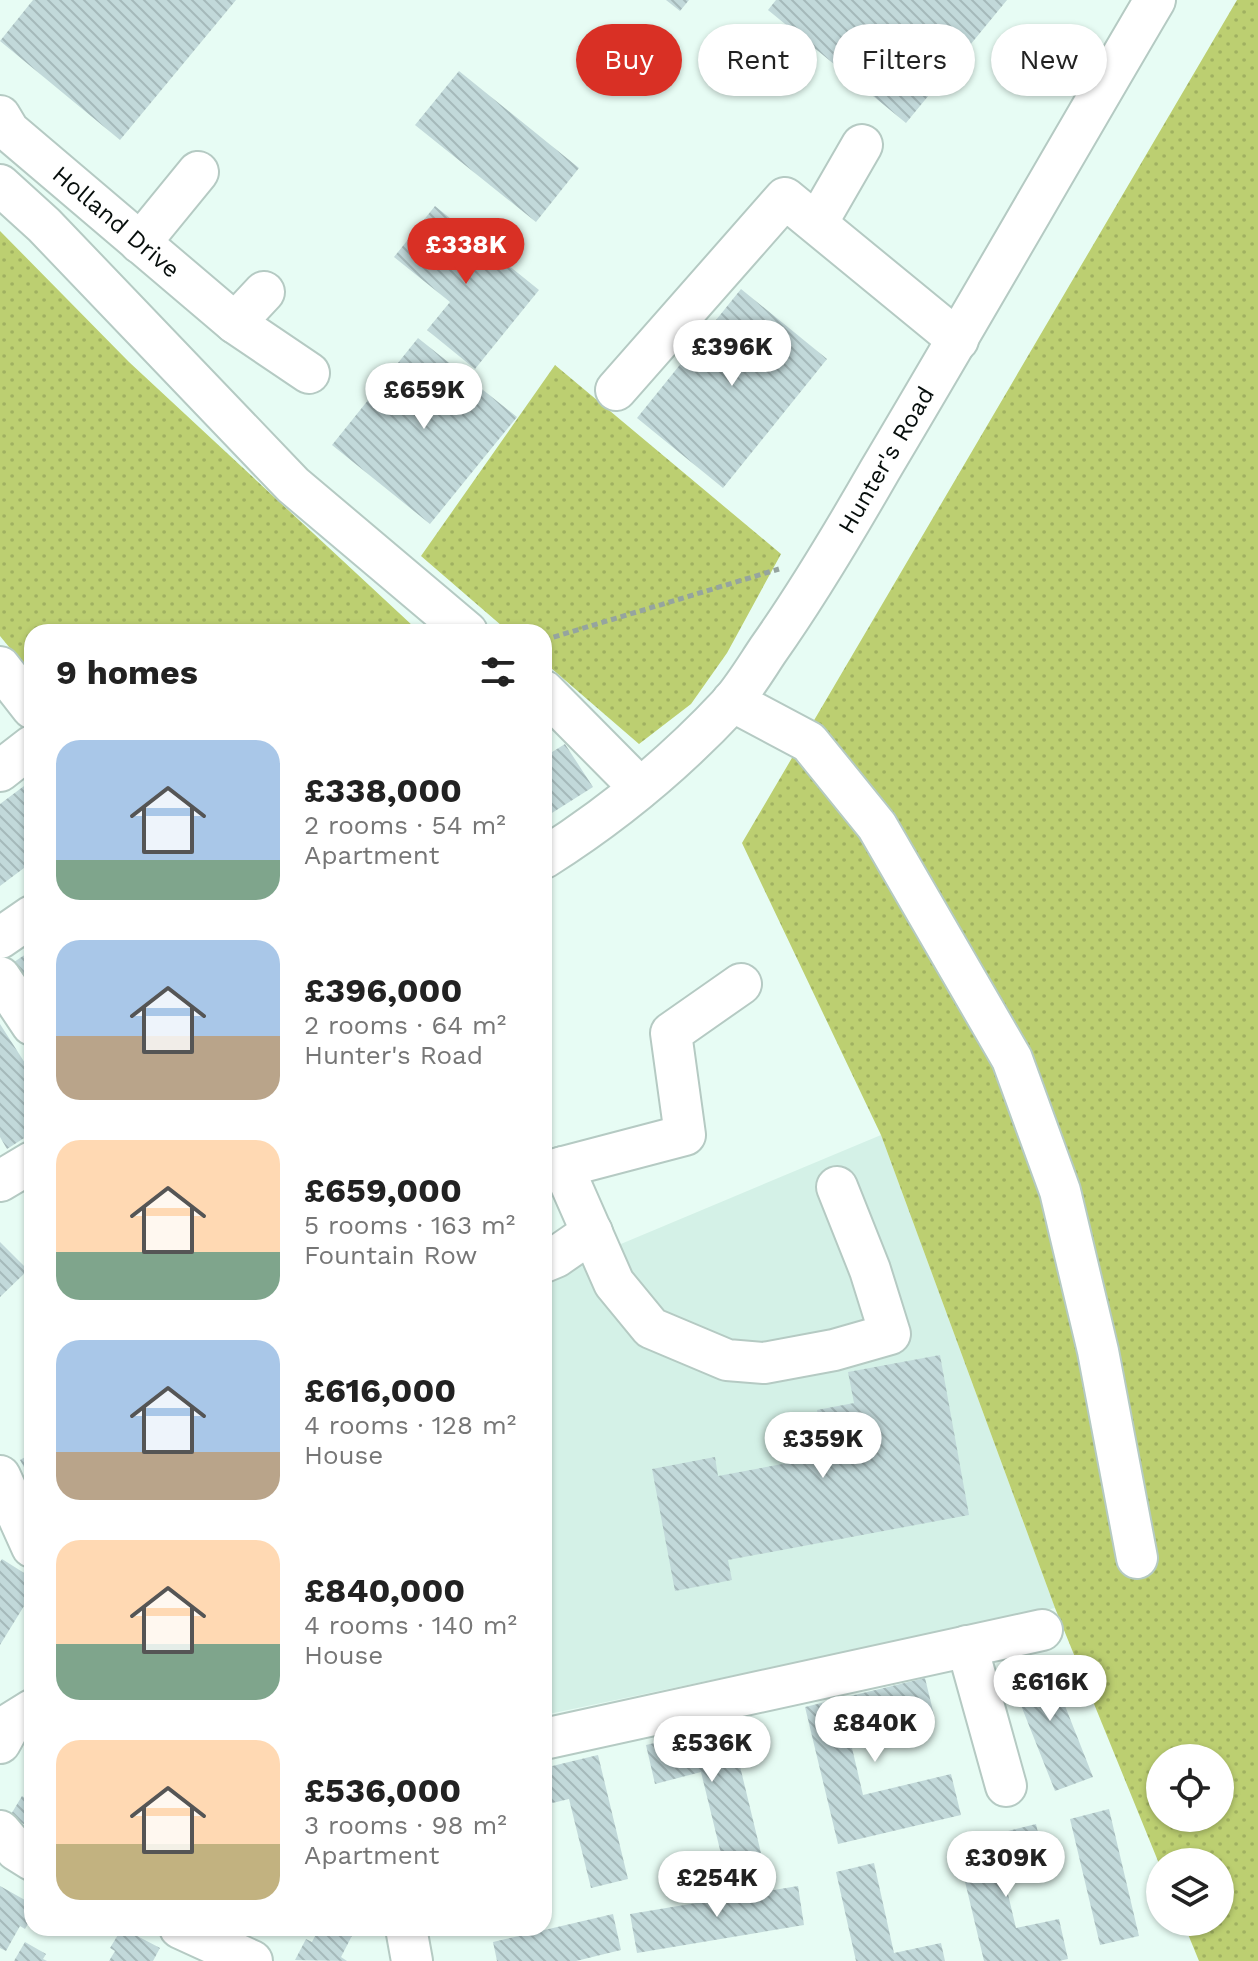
<!DOCTYPE html>
<meta charset="utf-8">
<style>
:root{--surface:#fff;--page:#f6f6f6;--text:#222;--muted:#767676;--accent:#d93025}
body{margin:0;font-family:"Work Sans",sans-serif;background:var(--page);color:var(--text);height:100vh;display:flex;flex-direction:column;font-size:30px;white-space:nowrap}
*{box-sizing:border-box;margin:0}
p{font-size:26px;color:var(--muted)}
.icon{flex:none;width:44px;height:44px;fill:none;stroke:currentColor;stroke-width:2;stroke-linecap:round;stroke-linejoin:round}
.map{position:relative;flex:1;overflow:hidden}
.drawer{position:absolute;left:24px;top:624px;width:528px;height:1312px;display:flex;flex-direction:column;background:var(--surface);border-radius:24px;box-shadow:0 2px 6px #0004}
.drawer>*{flex:none}
.hud{position:absolute;left:576px;top:24px;width:562px;height:72px;display:flex;gap:16px}
.fabs{position:absolute;left:1146px;top:1744px;display:grid;gap:16px}
.fabs a{display:grid;place-items:center;width:88px;height:88px;border-radius:50%;background:var(--surface);box-shadow:0 2px 6px #0004;font-size:40px}
.price{position:absolute;translate:-50% -68px;padding:0 18px;border-radius:28px;background:#fff;color:#222;font-size:26px;line-height:52px;filter:drop-shadow(0 2px 4px #0008)}
.price::after{content:'';position:absolute;left:50%;top:48px;width:24px;height:18px;margin-left:-12px;background:inherit;clip-path:polygon(0 0,100% 0,50% 100%)}
.price.on{background:var(--accent);color:#fff}
ul{padding:0;list-style:none}
li{display:flex;align-items:center;gap:24px;height:200px;padding:0 32px}
li span{display:grid;place-items:center;flex:none;width:224px;height:160px;border-radius:24px;color:#555}
li>.icon{margin-inline-start:auto}
span .icon{width:96px;height:96px;fill:#fffc;stroke-width:1}
li b{font-size:34px}
h2{display:flex;justify-content:space-between;align-items:center;height:96px;padding:0 32px;font-size:34px}
.pill{padding:0 28px;border-radius:36px;background:var(--surface);box-shadow:0 2px 6px #0004;font-size:28px;line-height:72px}
.pill.on{background:var(--accent);color:#fff}
.map>svg:first-child{display:block}
.built{fill:#d4f1e7}
.green{fill:url(#green-dots);fill-rule:evenodd}
.building{fill:url(#building-back-hatch)}
.lines{fill:none;stroke-linecap:round;stroke-linejoin:round}
.minor-casing{stroke:#b5cac3;stroke-width:44}
.path{stroke:#95a49f;stroke-width:5;stroke-dasharray:6 4;stroke-linecap:butt}
.minor{stroke:#fff;stroke-width:40}
.labels{text-anchor:middle;dominant-baseline:central;stroke-width:7;stroke-linejoin:round;paint-order:stroke}
.street-label{font-size:24px;fill:#070e0c;stroke:#e7fcf4}
</style>
<div class="map">
<svg width="1258" height="1961" viewBox="0 0 1258 1961">
<defs>
<pattern id="green-dots" width="8" height="8" patternUnits="userSpaceOnUse" patternTransform="scale(2)"><rect width="8" height="8" fill="#bccf71"/><path d="M2 2h.1M6 6h.1" fill="none" stroke="#a0b161" stroke-width="1.8" stroke-linecap="round"/></pattern>
<pattern id="building-back-hatch" width="6" height="6" patternUnits="userSpaceOnUse" patternTransform="scale(2)"><rect width="6" height="6" fill="#c2d9da"/><path d="M-1 5l2 2M0 0l6 6M5-1l2 2" fill="none" stroke="#a5b9ba"/></pattern>
</defs>
<rect width="100%" height="100%" fill="#e7fcf4"/>
<path class="built" d="M881,1135L1055,1608L544,1715V1267H566Z"/>
<path class="green" d="M1237,0H1258V1961H1199L1183,1922H1220V1862H1160V1866L1055,1608L881,1135L742,843ZM1160,1758H1220V1818H1160Z
M0,231L129,362L413,626L404,632H32V675L0,636Z
M555,365L781,554L727,653L691,704L639,744L544,662V632H509L421,556Z"/>
<path class="building" d="M33,0H236L120,140L0,41Z
M666,0H689L680,11Z
M776,0H1007L906,123L768,10Z
M459,71L579,168L536,222L415,125Z
M435,206L539,290L475,369L427,330L450,302L394,257Z
M741,289L827,359L723,488L637,418Z
M418,338L517,417L430,524L332,445Z
M565,744L593,787L544,818V757Z
M32,780V862L0,886V804Z
M32,950V995L11,964Z
M0,1024L32,1074V1133L7,1149L0,1137Z
M0,1242L28,1270L0,1297Z
M940,1355L969,1515L728,1560L732,1580L675,1591L652,1469L715,1457L718,1476L826,1456L817,1410L854,1403L848,1372Z
M32,1453V1482L20,1460Z
M2,1559L32,1578V1593L0,1645V1562Z
M1045,1655L1093,1777L1055,1791L1007,1670Z
M925,1678L934,1715L849,1735L863,1795L951,1774L961,1815L838,1844L805,1707Z
M730,1725L761,1853L723,1862L701,1772L655,1784L646,1745Z
M598,1755L628,1879L591,1888L569,1799L544,1805V1768Z
M32,1791V1829L10,1816L22,1796L27,1799Z
M1109,1809L1139,1936L1100,1945L1070,1819Z
M1036,1824L1044,1859L1002,1869L1016,1928L1059,1919L1068,1959L1059,1961H984L956,1844Z
M874,1863L894,1953L941,1943L945,1961H856L836,1872Z
M0,1886L32,1904V1917L25,1929L20,1926L6,1951L0,1948Z
M798,1886L804,1925L637,1953L630,1914Z
M613,1914L621,1950L576,1961H497L493,1942Z
M122,1928L160,1948L153,1961H109L115,1951L110,1948Z
M319,1928H356L341,1957L347,1961L295,1960L306,1939L312,1942Z
M25,1942L46,1954L43,1959L47,1961H14Z"/>
<g class="lines">
<g class="minor-casing">
<g id="minor">
<path id="s1" d="M0,116L9,131L235,323L309,373"/>
<path d="M0,185L44,225L293,485L467,632"/>
<path d="M817,223L862,145"/>
<path d="M140,243L198,172"/>
<path d="M235,323L264,292"/>
<path d="M616,390L785,198L958,340"/>
<path d="M0,667L32,708"/>
<path d="M544,691L640,788"/>
<path d="M732,701L809,742L877,826L1012,1059L1060,1191L1098,1351L1137,1558"/>
<path d="M0,771L32,746"/>
<path id="s2" d="M544,858C612,815 675,763 730,704C744,688 756,668 768,650C809,592 845,531 880,470C973,314 1063,156 1155,0"/>
<path d="M0,938L32,916"/>
<path d="M0,977L32,1025"/>
<path d="M563,1167L614,1283L651,1328L727,1360L764,1363L834,1350L890,1334L870,1270L837,1187"/>
<path d="M544,1172L685,1135L671,1033L741,984"/>
<path d="M0,1181L32,1162"/>
<path d="M544,1262L556,1257L592,1232"/>
<path d="M0,1476L32,1547"/>
<path d="M967,1646L1006,1786"/>
<path d="M544,1739L1042,1630"/>
<path d="M0,1743L11,1723L32,1710"/>
<path d="M0,1831L16,1850L32,1860"/>
<path d="M180,1928L252,1961"/>
<path d="M406,1928L412,1961"/>
</g>
</g>
<path class="path" d="M544,640L779,569"/>
<use href="#minor" class="minor"/>
</g>
<g class="labels">
<g class="street-label">
<text stroke="none"><textPath href="#s1" startOffset="158">Holland Drive</textPath></text>
<text stroke="none"><textPath href="#s2" startOffset="532">Hunter's Road</textPath></text>
</g>
</g>
</svg>
<div class="fabs">
<a><svg class="icon" aria-label="locate" viewBox="0 0 24 24"><circle cx="12" cy="12" r="6"/><path d="M12 2v4M12 18v4M2 12h4M18 12h4"/></svg></a>
<a><svg class="icon" aria-label="layers" viewBox="0 0 24 24"><path d="M12 4l9 5-9 5-9-5zM3 14l9 5 9-5"/></svg></a>
</div>
<b class="price on" style="left:466px;top:286px">£338K</b>
<b class="price" style="left:732px;top:388px">£396K</b>
<b class="price" style="left:424px;top:431px">£659K</b>
<b class="price" style="left:823px;top:1480px">£359K</b>
<b class="price" style="left:1050px;top:1723px">£616K</b>
<b class="price" style="left:875px;top:1764px">£840K</b>
<b class="price" style="left:712px;top:1784px">£536K</b>
<b class="price" style="left:1006px;top:1899px">£309K</b>
<b class="price" style="left:717px;top:1919px">£254K</b>
<div class="hud">
<a class="pill on">Buy</a>
<a class="pill">Rent</a>
<a class="pill">Filters</a>
<a class="pill">New</a>
</div>
<section class="drawer">
<h2>9 homes<svg class="icon" aria-label="filters" viewBox="0 0 24 24"><path d="M4 7h16M4 17h16"/><circle cx="9" cy="7" r="2"/><circle cx="15" cy="17" r="2"/></svg></h2>
<ul>
<li><span style="background:linear-gradient(#a9c7e8 75%,#7fa58c 0)"><svg class="icon" aria-label="home" viewBox="0 0 24 24"><path d="M3 11l9-7 9 7M6 9v11h12V9"/></svg></span><div><b>£338,000</b><p>2 rooms · 54 m²</p><p>Apartment</p></div></li>
<li><span style="background:linear-gradient(#a9c7e8 60%,#b9a48a 0)"><svg class="icon" aria-label="home" viewBox="0 0 24 24"><path d="M3 11l9-7 9 7M6 9v11h12V9"/></svg></span><div><b>£396,000</b><p>2 rooms · 64 m²</p><p>Hunter's Road</p></div></li>
<li><span style="background:linear-gradient(#ffd9b3 70%,#7fa58c 0)"><svg class="icon" aria-label="home" viewBox="0 0 24 24"><path d="M3 11l9-7 9 7M6 9v11h12V9"/></svg></span><div><b>£659,000</b><p>5 rooms · 163 m²</p><p>Fountain Row</p></div></li>
<li><span style="background:linear-gradient(#a9c7e8 70%,#b9a48a 0)"><svg class="icon" aria-label="home" viewBox="0 0 24 24"><path d="M3 11l9-7 9 7M6 9v11h12V9"/></svg></span><div><b>£616,000</b><p>4 rooms · 128 m²</p><p>House</p></div></li>
<li><span style="background:linear-gradient(#ffd9b3 65%,#7fa58c 0)"><svg class="icon" aria-label="home" viewBox="0 0 24 24"><path d="M3 11l9-7 9 7M6 9v11h12V9"/></svg></span><div><b>£840,000</b><p>4 rooms · 140 m²</p><p>House</p></div></li>
<li><span style="background:linear-gradient(#ffd9b3 65%,#c2b280 0)"><svg class="icon" aria-label="home" viewBox="0 0 24 24"><path d="M3 11l9-7 9 7M6 9v11h12V9"/></svg></span><div><b>£536,000</b><p>3 rooms · 98 m²</p><p>Apartment</p></div></li>
</ul>
</section>
</div>
